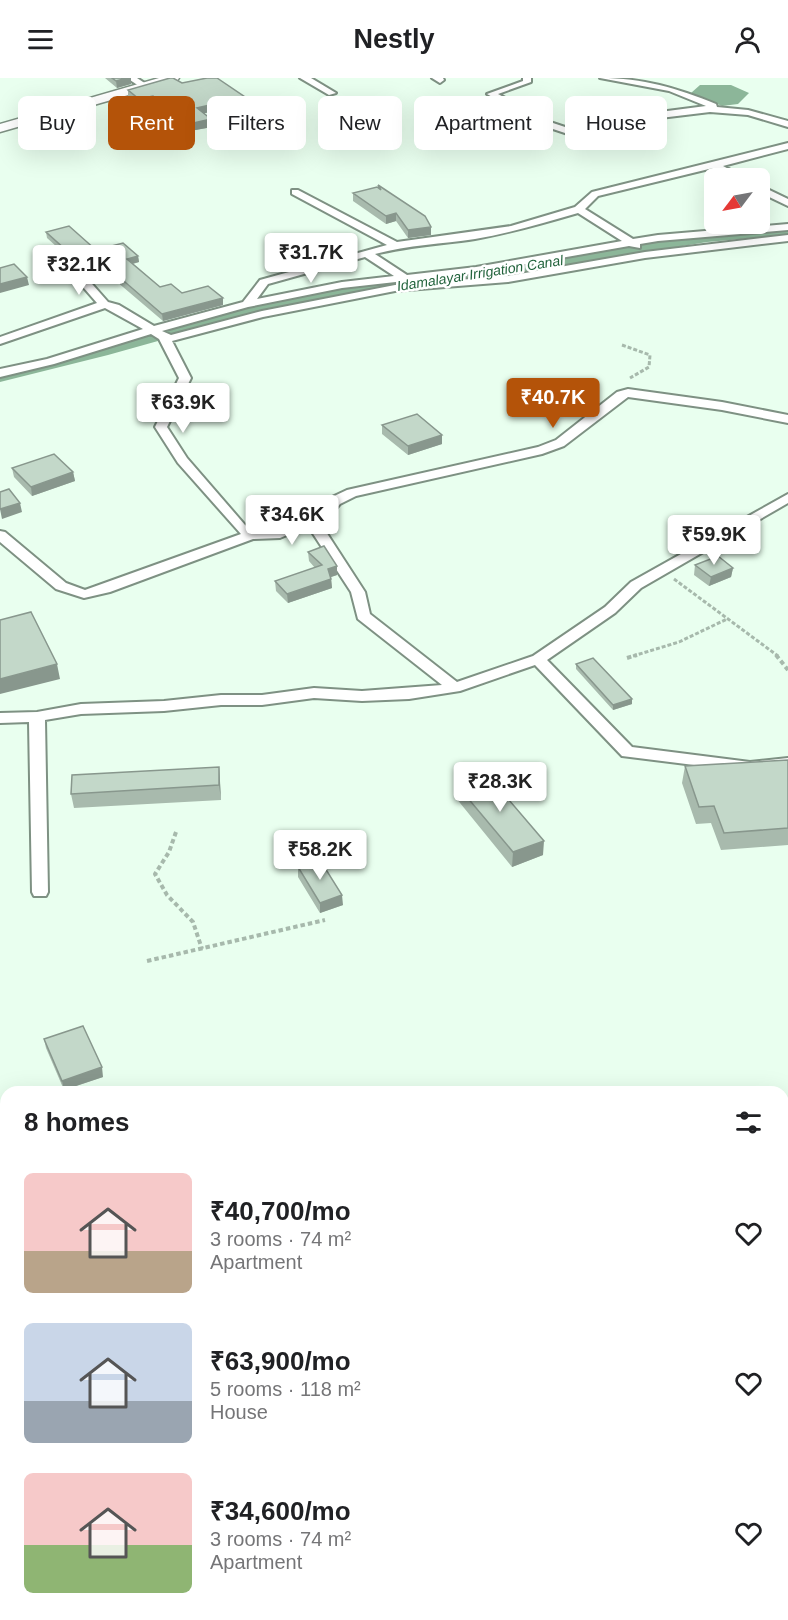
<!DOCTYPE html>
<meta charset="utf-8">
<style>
:root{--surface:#fff;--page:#f2f2f2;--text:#202124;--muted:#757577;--accent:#b45309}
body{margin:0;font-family:Helvetica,sans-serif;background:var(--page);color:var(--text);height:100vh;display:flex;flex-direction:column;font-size:22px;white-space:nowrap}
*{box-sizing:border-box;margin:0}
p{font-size:20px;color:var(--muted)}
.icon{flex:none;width:33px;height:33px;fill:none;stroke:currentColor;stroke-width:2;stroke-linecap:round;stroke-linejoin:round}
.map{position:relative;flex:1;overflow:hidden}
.sheet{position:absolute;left:0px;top:1008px;width:789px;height:534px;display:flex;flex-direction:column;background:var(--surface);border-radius:18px 18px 0 0;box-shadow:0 6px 24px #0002}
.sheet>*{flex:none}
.guide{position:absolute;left:18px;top:18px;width:753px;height:54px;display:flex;gap:12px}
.needle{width:39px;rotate:238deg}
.tools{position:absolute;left:704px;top:90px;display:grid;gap:12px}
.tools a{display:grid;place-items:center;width:66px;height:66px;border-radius:9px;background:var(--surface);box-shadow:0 6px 24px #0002;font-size:30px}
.price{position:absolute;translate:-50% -51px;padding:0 14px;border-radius:6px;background:#fff;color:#222;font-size:20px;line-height:39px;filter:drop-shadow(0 2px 3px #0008)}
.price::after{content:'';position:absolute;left:50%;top:36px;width:18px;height:14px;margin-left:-9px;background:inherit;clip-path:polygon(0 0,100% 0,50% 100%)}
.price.selected{background:var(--accent);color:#fff}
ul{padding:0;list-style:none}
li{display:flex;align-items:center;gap:18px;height:150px;padding:0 24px}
li span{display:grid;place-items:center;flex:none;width:168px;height:120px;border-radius:9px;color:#555}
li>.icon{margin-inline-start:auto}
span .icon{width:72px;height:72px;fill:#fffc;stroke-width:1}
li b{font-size:26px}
h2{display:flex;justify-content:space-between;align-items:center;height:72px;padding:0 24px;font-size:26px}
.pill{padding:0 21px;border-radius:9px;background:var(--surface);box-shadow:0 6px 24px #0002;font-size:21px;line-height:54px}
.pill.selected{background:var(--accent);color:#fff}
header{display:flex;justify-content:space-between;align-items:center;height:78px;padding:0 24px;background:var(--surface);font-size:27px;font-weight:700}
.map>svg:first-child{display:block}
.water{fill:#8cb699}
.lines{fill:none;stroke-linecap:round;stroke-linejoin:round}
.canal{fill:#8cb699;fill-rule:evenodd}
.minor-casing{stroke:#7e9183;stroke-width:4}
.secondary-casing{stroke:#7e9183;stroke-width:3}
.path-far1{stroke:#a7b9ac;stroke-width:3;stroke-dasharray:4 2;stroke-linecap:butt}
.path{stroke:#a7b9ac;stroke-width:4;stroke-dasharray:4.5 3;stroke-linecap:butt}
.minor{fill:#fff;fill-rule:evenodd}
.secondary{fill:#fff;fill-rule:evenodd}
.wall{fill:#a8baad}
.shaded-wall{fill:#88978d}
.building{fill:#c3d8c9;stroke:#88978d;stroke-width:1.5}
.labels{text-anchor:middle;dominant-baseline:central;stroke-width:5;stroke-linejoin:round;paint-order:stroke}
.far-water-label{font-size:14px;font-style:italic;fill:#22633c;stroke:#fff}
</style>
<header><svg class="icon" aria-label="menu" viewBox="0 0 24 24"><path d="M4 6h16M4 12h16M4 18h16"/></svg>Nestly<svg class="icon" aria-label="person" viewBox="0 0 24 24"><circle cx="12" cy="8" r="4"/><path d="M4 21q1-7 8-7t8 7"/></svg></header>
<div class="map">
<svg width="788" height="1542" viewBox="0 0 788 1542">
<rect width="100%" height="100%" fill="#e9ffef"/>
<path class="water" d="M700,7H731L749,15L738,26L722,28L691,15Z"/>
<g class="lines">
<path class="canal" d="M788,149V157L707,164L513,196L391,210L276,230L108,277L0,304V294L97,270L274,222L391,202L513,188L707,156Z"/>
<g class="minor-casing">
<path id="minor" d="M127,0H137L149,8L142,10Z
M300,0H311L336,15L329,17Z
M432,0H443L444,2L440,5Z
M523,0H531V4L498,16L550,44L577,53L652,35L706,28L669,13L600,0C643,0 677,10 716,26L717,29L748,32L788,43V49L748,37L710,34L652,41L577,59L544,48L487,16L523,3Z
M788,65V71L723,88L746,100H734L713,90L598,118L585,131L633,161L658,157L788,146V152L658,163L640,166V170L629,168L476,195L342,210L248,229L162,253L171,257L262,233L395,207L508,198L645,174L788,157V163L645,180L508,204L395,213L263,239L172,263L191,300L167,349L187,380L245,447L254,453L278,452L319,433L330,420L347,412L538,369L556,362L617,314L628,311L722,324L788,337V345L722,332L628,319L564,368L542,376L356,418L340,426L329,439L319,443L365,514L370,536L457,604L533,578L605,529L631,504L788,416V425L641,510L615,535L547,582L632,669L750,684L788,680V690L750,694L622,678L535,587L460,613L409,621L362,623L314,620L262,627H221L164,633L81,636L45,642L48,814L46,818H34L32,814L29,644L0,645V635L37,634L81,626L164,623L221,617H262L314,610L362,613L442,607L358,541L351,514L308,448L280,460L253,461L110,514L84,520L56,511L0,464V453L5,454L66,505L85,512L241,456L178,385L155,349L179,300L159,261L151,256L54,286L0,299V291L47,281L143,251L105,230L0,266V259L97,225L70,194L44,177V173H52L78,190L108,224L119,227L154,248L243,224L260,202L387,167L292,116V112H298L397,164L511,148L575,129L592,114ZM578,135L622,163L476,189L407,197L375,176C409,167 442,166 475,161C510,155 544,145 578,135ZM365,179L394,198L342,204L257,221L268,206Z
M759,107L788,121V128L759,114Z
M788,1239V1260L783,1262V1241Z
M6,1498V1522L0,1524V1500Z"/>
</g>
<g class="secondary-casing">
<path id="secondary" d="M159,0H179L177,3L0,54V46Z"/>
</g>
<path class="path-far1" d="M622,267L650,277L649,289L630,300
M674,501L778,578
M633,578L679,564L727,541"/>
<path class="path" d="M776,577L788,592
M627,580L637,577
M176,754L169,774L155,796L167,817L193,844L202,871
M147,883L325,842"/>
<use href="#minor" class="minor"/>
<use href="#secondary" class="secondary"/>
</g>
<path class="wall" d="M105,0H131V6L117,10Z
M182,5L245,19V26L204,35L211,41L212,49L190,53L154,25L139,28L128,19V12Z
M378,107L431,157L408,160L396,143L386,146L353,123V115L378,110Z
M46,154L96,172L138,178L139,184L133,186L160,209L182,215L223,220V227L163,243L103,192L87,196L47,160Z
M382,347L442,357V366L408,377L382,356Z
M12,390L73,394L75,403L32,418L14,399Z
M308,474L337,497L331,499L332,510L288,525L276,513L275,503L315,490L309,483Z
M695,487L733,490L731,499L709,508L694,497Z
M576,586L632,621V626L613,632L576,591Z
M788,682V767L721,772L711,745L696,746L682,705L685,688Z
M219,689L221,722L74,730L71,716Z
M456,706L543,777L512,789L456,720Z
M298,789L343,827L320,835L298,799Z
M44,961L103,999L64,1012L46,970Z
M788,1146V1176L783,1170V1149Z"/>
<path class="shaded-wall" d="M127,0H131V6L117,10L116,3Z
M153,18L154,25L139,28V21Z
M245,19V26L197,37V30Z
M211,41L212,49L190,53L189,46Z
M396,135V143L386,146V138Z
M431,149V157L408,160V152Z
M138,178L139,184L127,187V181Z
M103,185V192L87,196L86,190Z
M27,199L29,207L0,215V206Z
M223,220V227L163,243L162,236Z
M442,357V366L408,377V368Z
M73,394L75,403L32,418L31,409Z
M20,425L22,434L2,441L0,431Z
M337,488V497L328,500V491Z
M733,490L731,499L709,508L711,499Z
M331,501L332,510L288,525L287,516Z
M57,586L60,601L0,616V601Z
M632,621V626L613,632V627Z
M219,689L220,703L221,722L219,707Z
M544,763L543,777L512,789L513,774Z
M342,817L343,827L320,835V825Z
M102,989L103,999L64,1012L62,1003Z"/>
<path class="building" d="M112,0H127L116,3Z
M170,0H173L182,5L207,0H217L245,19L197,30L211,41L189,46L153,18L139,21L128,12Z
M378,107L425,138L431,149L408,152L396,135L386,138L353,115L377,109L381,112Z
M69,148L96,172L123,165L138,178L127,181L160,209L171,206L182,215L208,208L223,220L162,236L103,185L86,190L46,154Z
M14,186L27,199L0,206V190Z
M417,336L442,357L408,368L382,347Z
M54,376L73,394L31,409L12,390Z
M9,411L20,425L0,431V414Z
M324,468L337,488L328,491L331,501L287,516L275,503L322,487L308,474Z
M718,478L733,490L711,499L695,487Z
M31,534L57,586L0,601V542Z
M593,580L632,621L613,627L576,586Z
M788,682V750L724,755L714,728L699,729L685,688Z
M219,689V707L71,716L72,697Z
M486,695L544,763L513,774L456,706Z
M320,782L342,817L320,825L298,789Z
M83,948L102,989L62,1003L44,961Z
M788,1146V1163L783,1158V1149Z"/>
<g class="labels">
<g class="far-water-label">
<text transform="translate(480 195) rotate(-9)">Idamalayar Irrigation Canal</text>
</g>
</g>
</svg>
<div class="tools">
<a><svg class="needle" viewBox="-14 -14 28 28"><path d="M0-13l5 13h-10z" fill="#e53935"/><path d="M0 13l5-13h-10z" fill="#757577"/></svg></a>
</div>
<b class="price" style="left:311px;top:206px">₹31.7K</b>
<b class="price" style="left:79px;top:218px">₹32.1K</b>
<b class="price selected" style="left:553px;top:351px">₹40.7K</b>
<b class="price" style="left:183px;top:356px">₹63.9K</b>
<b class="price" style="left:292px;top:468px">₹34.6K</b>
<b class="price" style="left:714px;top:488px">₹59.9K</b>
<b class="price" style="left:500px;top:735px">₹28.3K</b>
<b class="price" style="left:320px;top:803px">₹58.2K</b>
<div class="guide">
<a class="pill">Buy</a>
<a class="pill selected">Rent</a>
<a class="pill">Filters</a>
<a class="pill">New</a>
<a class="pill">Apartment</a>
<a class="pill">House</a>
</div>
<section class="sheet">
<h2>8 homes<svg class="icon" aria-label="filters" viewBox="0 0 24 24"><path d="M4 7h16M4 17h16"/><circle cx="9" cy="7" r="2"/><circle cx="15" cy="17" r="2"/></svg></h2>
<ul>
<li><span style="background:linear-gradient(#f6c9c9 65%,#b9a48a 0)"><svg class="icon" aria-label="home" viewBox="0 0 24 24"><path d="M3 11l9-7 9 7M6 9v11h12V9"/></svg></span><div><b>₹40,700/mo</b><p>3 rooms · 74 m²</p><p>Apartment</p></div><svg class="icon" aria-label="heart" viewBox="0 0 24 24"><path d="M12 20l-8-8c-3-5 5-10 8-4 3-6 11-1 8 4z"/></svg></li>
<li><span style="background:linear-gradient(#c9d6e8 65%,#9aa5b1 0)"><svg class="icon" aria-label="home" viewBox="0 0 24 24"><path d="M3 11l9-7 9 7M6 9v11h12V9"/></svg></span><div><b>₹63,900/mo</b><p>5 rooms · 118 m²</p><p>House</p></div><svg class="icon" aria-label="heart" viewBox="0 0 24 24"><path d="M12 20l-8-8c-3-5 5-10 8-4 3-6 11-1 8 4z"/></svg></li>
<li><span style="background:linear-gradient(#f6c9c9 60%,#8fb573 0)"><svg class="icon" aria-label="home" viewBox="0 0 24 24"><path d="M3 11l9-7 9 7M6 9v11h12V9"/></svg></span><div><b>₹34,600/mo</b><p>3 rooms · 74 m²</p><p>Apartment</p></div><svg class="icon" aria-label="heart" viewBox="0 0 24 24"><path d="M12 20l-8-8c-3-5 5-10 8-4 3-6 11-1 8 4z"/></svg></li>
</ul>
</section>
</div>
